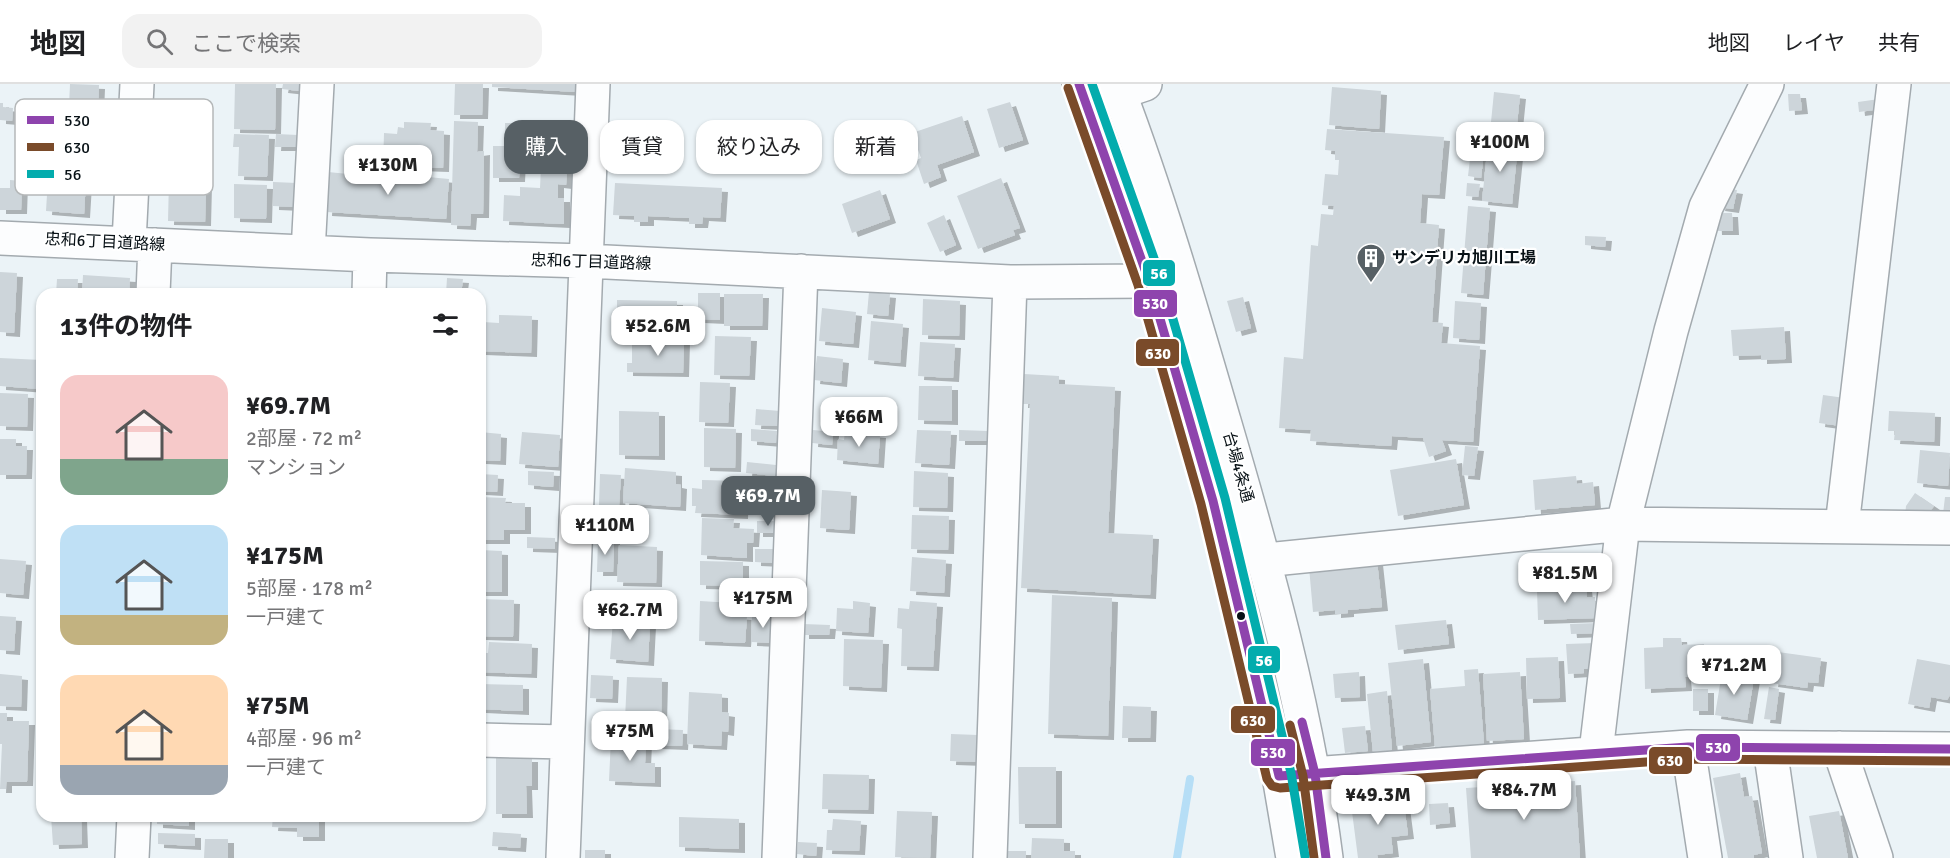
<!DOCTYPE html>
<html lang="ja">
<meta charset="utf-8">
<style>
:root{--surface:#fff;--page:#f2f2f2;--text:#202124;--muted:#757577;--line:#e0e0e0;--accent:#576065}
body{margin:0;font-family:Signika,"Noto Sans JP",sans-serif;background:var(--page);color:var(--text);height:100vh;display:flex;flex-direction:column;font-size:22px;white-space:nowrap}
*{box-sizing:border-box;margin:0}
p{font-size:20px;color:var(--muted)}
.icon{flex:none;width:33px;height:33px;fill:none;stroke:currentColor;stroke-width:2;stroke-linecap:round;stroke-linejoin:round}
.map{position:relative;flex:1;overflow:hidden}
.panel{position:absolute;left:36px;top:204px;width:450px;height:534px;display:flex;flex-direction:column;background:var(--surface);border-radius:18px;box-shadow:0 2px 4px #0004}
.panel>*{flex:none}
.hud{position:absolute;left:504px;top:36px;width:570px;height:54px;display:flex;gap:12px}
.price{position:absolute;translate:-50% -51px;padding:0 14px;border-radius:12px;background:#fff;color:#222;font-size:20px;line-height:39px;filter:drop-shadow(0 2px 3px #0008)}
.price::after{content:'';position:absolute;left:50%;top:36px;width:18px;height:14px;margin-left:-9px;background:inherit;clip-path:polygon(0 0,100% 0,50% 100%)}
.price.active{background:var(--accent);color:#fff}
ul{padding:0;list-style:none}
li{display:flex;align-items:center;gap:18px;height:150px;padding:0 24px}
li span{display:grid;place-items:center;flex:none;width:168px;height:120px;border-radius:18px;color:#555}
li>.icon{margin-inline-start:auto}
span .icon{width:72px;height:72px;fill:#fffc;stroke-width:1}
li b{font-size:26px}
h2{display:flex;justify-content:space-between;align-items:center;height:72px;padding:0 24px;font-size:26px}
.chip{padding:0 21px;border-radius:18px;background:var(--surface);box-shadow:0 2px 4px #0004;font-size:21px;line-height:54px}
.chip.active{background:var(--accent);color:#fff}
header{display:flex;align-items:center;gap:36px;box-sizing:border-box;height:84px;padding:0 30px;background:var(--surface);border-bottom:2px solid var(--line)}
header strong{font-size:28px}
nav{display:flex;gap:33px;margin-inline-start:auto;font-size:21px}
.search{width:420px;height:54px;background:var(--page);display:flex;align-items:center;gap:15px;box-sizing:border-box;padding:0 21px;border-radius:18px;color:var(--muted);font-size:22px}
.map>svg:first-child{display:block}
.lines{fill:none;stroke-linecap:round;stroke-linejoin:round}
.stream{stroke:#b6def6;stroke-width:8}
.building{fill:#cdd5da;filter:url(#shadow)}
.minor-casing{stroke:#a3aaaf;stroke-width:36}
.highway-casing{stroke:#a3aaaf;stroke-width:36}
.minor{stroke:#fcfdfe;stroke-width:33}
.highway{stroke:#fcfdfe;stroke-width:33}
.bus-1-casing{stroke:#fff;stroke-width:14}
.bus-2-casing{stroke:#fff;stroke-width:14}
.bus-3-casing{stroke:#fff;stroke-width:14}
.bus-1{stroke:#8e44ad;stroke-width:9}
.bus-2{stroke:#7a4b2a;stroke-width:9}
.bus-3{stroke:#03acad;stroke-width:9}
.bus-dot{fill:#081116;stroke:#fff;stroke-width:2}
.labels{text-anchor:middle;dominant-baseline:central;stroke-width:4.5;stroke-linejoin:round;paint-order:stroke}
.street-label{font-size:16px;fill:#081116;stroke:#fff}
.poi-label{font-size:16px;font-weight:bold;fill:#081116;stroke:#fff;text-anchor:start}
.key{fill:#fff;stroke:#b5b8b9;stroke-width:1.5}
.key-label{font-size:16px;fill:#081116}
.line-badge{stroke:#fff;stroke-width:2}
.badge-label{font-size:16px;text-anchor:middle;font-weight:bold;fill:#fff}
</style>
<header>
<strong>地図</strong>
<div class="search"><svg class="icon" aria-label="search" viewBox="0 0 24 24"><circle cx="10" cy="10" r="6"/><path d="M15 15l6 6"/></svg>ここで検索</div>
<nav><a>地図</a><a>レイヤ</a><a>共有</a></nav>
</header>
<div class="map">
<svg width="1950" height="774" viewBox="0 0 1950 774">
<defs>
<filter id="shadow"><feDropShadow dx="6" dy="4" stdDeviation="0" flood-color="#0004"/></filter>
</defs>
<rect width="100%" height="100%" fill="#ebf3f7"/>
<g class="lines">
<path class="stream" d="M1177,774L1190,695"/>
</g>
<path class="building" d="M70,0L99,1L97,47L68,45Z
M235,0H276L275,46L234,45Z
M283,0H301L300,7L282,5Z
M455,0H483L482,31H454Z
M492,0H576V8L492,3Z
M1332,3L1381,7L1379,45L1329,41Z
M1494,8L1520,11L1516,50L1490,48Z
M1788,10H1800L1802,26L1789,27Z
M1879,15L1881,25L1859,28L1858,18Z
M1010,18L1023,56L999,64L987,25Z
M0,19H3V23L13,24L12,37L0,36Z
M962,32L974,68L937,81L941,93L924,100L916,76L921,74L912,49Z
M454,37L478,38L477,68L484,67L483,130H471L470,142L451,141Z
M404,38L431,39L430,46L444,47L443,84L383,82L384,49L397,50L398,43L404,44Z
M505,39L567,40L566,65H548V69H540V74L520,73L519,94H493V62H505Z
M1327,45L1444,53L1439,111L1422,110L1420,139L1439,141L1432,238L1443,239L1441,259L1480,262L1473,358L1442,356L1446,367L1429,373L1423,354L1392,352L1391,362L1310,357L1311,346L1279,344L1284,273L1303,275L1311,161L1318,162L1321,130L1333,131L1334,122L1322,121L1325,90L1338,91L1339,76H1335V67L1325,66Z
M234,50L269,51L267,93L238,92L239,63H233Z
M276,50L298,51V63H275Z
M1472,58L1485,59L1481,94L1468,92Z
M1488,58L1518,61L1512,120L1482,117Z
M541,83L567,85L566,101L558,100V114H564V140L503,137L504,111L520,112V103L540,104Z
M328,88L348,90V94L368,96L369,90L410,93V97L427,98L428,93L449,95L446,135L326,128Z
M48,94L86,97L84,130L46,127Z
M1001,94L1020,144L1013,146L1015,151L978,165L957,112Z
M10,96L22,97L21,126H0V104H10Z
M169,96L206,98L205,138L168,137Z
M273,98L297,99L296,123L273,122Z
M615,99L722,104L720,134L703,133L702,140H689V134L648,132V138H634V132L613,131Z
M1467,99L1480,100L1478,113L1466,112Z
M234,100L267,101L266,135L234,134Z
M1723,104L1737,106L1733,125L1719,123Z
M880,106L890,135L852,149L842,120Z
M1468,122L1490,124L1483,211L1461,209Z
M1715,129H1732L1733,147H1716Z
M944,131L956,161L940,168L927,139Z
M1585,152L1606,153L1605,163L1585,161Z
M0,188L17,189L14,249L0,248Z
M83,191L130,194L129,210H82Z
M447,194L463,195L461,210H446Z
M57,195H78L77,210H56Z
M316,205H349V210H316Z
M869,208L890,210L888,232L867,230Z
M698,209H720V236L698,235Z
M724,210H763L762,242H724Z
M1243,213L1251,244L1236,248L1227,217Z
M923,215L960,217L959,252L922,251Z
M617,216L677,217V246H617Z
M1455,217L1481,219L1479,256L1453,254Z
M822,224L856,228L853,260L819,257Z
M499,231L532,232L531,269L480,267V244H482L483,238L499,239Z
M871,237L903,240L900,279L868,276Z
M1784,243L1786,275L1761,276V271L1733,272L1731,246Z
M715,252L751,253L749,292L714,291Z
M647,255H684L683,289L627,288V279H632V260L647,261Z
M920,258L955,260L953,294L918,292Z
M817,272L843,275L841,299L814,296Z
M0,274L42,276L40,305L0,302Z
M1024,290L1059,292V300L1115,303L1108,449L1153,451L1150,511L1021,504L1030,320H1022Z
M700,298L730,299L728,339L699,338Z
M919,302H952V337L918,336Z
M0,309L28,310L27,343L0,342Z
M1823,311L1845,314L1841,342L1819,339Z
M756,325L780,327L779,342L755,341Z
M619,327L659,328V372L619,371Z
M1889,327L1935,329L1934,358L1894,356L1895,347H1888Z
M704,344L736,345L735,384L704,383Z
M751,345L777,347L776,359L751,357Z
M813,346L833,348L832,361L812,359Z
M917,346L951,347L949,381L915,379Z
M959,346L988,347V357H959Z
M845,347L880,350L878,380L837,376L838,355L844,356Z
M480,348L501,350L500,377L480,376Z
M522,348L560,351L558,383L519,380Z
M0,355H16V362H27L26,391H0Z
M1465,362L1478,363L1474,392L1462,391Z
M1920,366L1950,369L1948,402L1917,399Z
M1456,375L1464,421L1398,432L1390,386Z
M747,378L776,381L775,392L746,389Z
M625,384L676,388V400L681,401L680,423L623,419Z
M528,387L554,388L553,403L528,401Z
M914,387L948,389L947,424L913,423Z
M480,390L498,391L497,408L480,407Z
M600,390L621,391L619,422L599,421Z
M1576,392L1577,400L1593,398L1595,421L1535,426L1533,396Z
M702,396L743,397L742,431L695,429L696,422H692V404L702,405Z
M822,406L851,408L849,446L820,444Z
M1915,409L1934,422L1924,435L1905,433L1906,422Z
M480,413L506,414L505,419H525V446H504V456H480Z
M1945,413H1950V431L1943,430Z
M912,431L949,432L948,466L911,465Z
M702,434L734,435L733,444L754,445L753,459H747V474L701,471Z
M757,437H778V449H757Z
M527,453L555,454V465L527,464Z
M598,455L614,456L613,488H597Z
M619,461L657,463L656,499L617,498Z
M755,465H776V479L755,478Z
M480,466L502,467V508H480Z
M912,473L946,476L944,509L910,507Z
M0,475L26,477L23,511L0,509Z
M700,477L743,478V495H737V502L700,501Z
M1377,477L1382,523L1348,526V529L1335,530V526L1313,528L1309,483Z
M1573,499V504L1586,503L1587,513H1595L1596,534L1538,536L1537,506L1560,505V500Z
M1052,511L1112,514L1108,652L1048,650Z
M614,513L634,514V524L614,523Z
M480,515L514,516L513,553L480,552Z
M700,517L733,519L732,531L747,532L745,559L699,557Z
M853,517L870,519L868,549L836,547L837,524L853,525Z
M910,517L937,519L933,583L901,582L902,545L897,544L898,524L909,525Z
M752,531L775,532L773,559L751,558Z
M0,532L16,533L14,567L0,566Z
M613,536L650,539L648,578L610,575Z
M1446,536L1449,560L1398,566L1395,541Z
M1598,539V549L1571,550L1570,540Z
M803,540L830,541L829,551H803Z
M1663,554H1681L1682,561L1704,560L1705,592L1685,593L1686,603L1645,605L1644,564L1663,563Z
M844,555L883,556L881,604L843,602Z
M489,558L532,560L531,590L480,588V569H488Z
M1596,559L1597,584L1584,585V589L1568,590L1566,560Z
M1771,567L1821,574L1818,599L1808,598L1807,604L1772,599L1773,594L1767,593Z
M1558,573L1560,614L1527,615L1526,574Z
M1423,575L1431,658L1397,662L1388,579Z
M1917,575L1950,581V611L1947,616L1931,613L1929,624L1908,620Z
M1478,585L1484,660L1435,663L1430,605L1465,602L1464,586Z
M1359,588L1360,613L1335,614L1333,590Z
M1520,588L1524,655L1487,657L1483,590Z
M1722,588L1754,594L1747,636L1715,631Z
M0,590L22,592L21,623L0,622Z
M591,591L613,592L612,615L590,614Z
M627,593L662,594L661,636L625,635Z
M480,600L523,601V627L480,625Z
M1769,603L1779,605L1775,636L1764,635Z
M1693,605H1708V627H1693Z
M1387,607L1392,666L1373,668L1367,610Z
M689,608L722,610V628L729,629L728,648L722,647L721,662L687,660Z
M1123,622L1151,623L1150,654H1122Z
M0,629H7V637H29L27,698H6V705H0L2,660H0Z
M1365,642L1368,667L1345,669L1342,644Z
M657,645L683,646L682,662L656,661Z
M951,650L978,651V678L950,677Z
M611,654L646,656L645,679H655V699L609,697Z
M496,674H532V702H526L527,730H496Z
M1018,683H1056V740H1019Z
M1740,689L1744,713L1752,712L1762,769L1754,771V774H1728L1713,694Z
M823,690L869,691L868,726L822,725Z
M1575,697L1580,774H1471L1466,704Z
M1403,713L1408,751L1391,753L1393,769L1377,771L1378,774H1358L1351,720Z
M1448,719L1450,739L1430,741L1429,720Z
M897,727L932,728L930,774L895,773Z
M1839,727L1848,774H1817L1809,732Z
M51,732H81L82,760L53,761Z
M157,732H189V742L157,740Z
M273,732H319V753H297V744L272,743Z
M679,733L739,735V765L679,763Z
M833,735L861,737L859,767L826,766L827,746H832Z
M493,748L521,750L520,764L492,762Z
M158,749L195,750V762L158,760Z
M1032,754L1064,755V767H1075V774H1031Z
M205,755H228V774H204Z
M798,758L817,759L816,772L797,770Z
M585,766H605V774H585Z
M1005,767H1026V774H1005Z"/>
<g class="lines">
<g class="minor-casing">
<path id="minor" d="M1091,18L1145,0
M0,154L370,171L586,177L1010,198L1149,197L1176,189
M129,158L137,0
M308,168L317,0
M153,210L155,161
M369,210L370,171
M1842,442L1894,0
M1265,476L1623,440L1950,444
M480,656L567,658
M1688,663L1705,774
M1770,664L1786,774
M1839,664L1876,774
M1596,668L1623,440L1671,247L1706,123L1767,0
M1284,692L1688,663L1950,665
M132,774L134,732
M563,774L593,0
M779,774L801,187
M990,774L1010,198"/>
</g>
<g class="highway-casing">
<path id="highway" d="M1079,0L1149,197L1213,417L1279,692L1293,774
M1116,0C1158,110 1191,224 1224,337C1266,480 1307,625 1326,774"/>
</g>
<use href="#minor" class="minor"/>
<use href="#highway" class="highway"/>
<g class="bus-1-casing">
<path id="bus-1" d="M1079,0L1149,197L1213,417L1279,692L1688,663L1950,665
M1302,638L1315,690L1326,774"/>
</g>
<g class="bus-2-casing">
<path id="bus-2" d="M1068,4L1138,201L1201,420L1267,695L1272,702L1280,704L1688,675L1950,677
M1290,641L1303,692L1314,774"/>
</g>
<g class="bus-3-casing">
<path id="bus-3" d="M1092,0L1161,194L1225,414L1291,689L1305,772"/>
</g>
<use href="#bus-1" class="bus-1"/>
<use href="#bus-2" class="bus-2"/>
<use href="#bus-3" class="bus-3"/>
</g>
<defs>
<g id="building-pin" transform="scale(1.5)"><path d="M0 17L-7.5 6A9.5 9.5 0 1 1 7.5 6Z" fill="#576065" stroke="#fff"/><path d="M-4-6H4V6H1V3H-1V6H-4ZM-2.5-4.3h1.7v1.8h-1.7ZM.8-4.3h1.7v1.8H.8ZM-2.5-1h1.7V.8h-1.7ZM.8-1h1.7V.8H.8Z" fill="#fff"/></g>
</defs>
<g fill-rule="evenodd">
<use href="#building-pin" x="1371" y="174"/>
</g>
<circle class="bus-dot" cx="1241" cy="532" r="5"/>
<g class="labels">
<g class="street-label">
<text transform="translate(105 158) rotate(3)">忠和6丁目道路線</text>
<text transform="translate(591 178) rotate(2)">忠和6丁目道路線</text>
<text transform="translate(1238 383) rotate(74)">台場4条通</text>
</g>
<g class="poi-label">
<text x="1392" y="174">サンデリカ旭川工場</text>
</g>
</g>
<rect x="15" y="15" width="198" height="96" rx="9" class="key"/>
<rect x="27" y="32" width="27" height="8" fill="#8e44ad"/>
<rect x="27" y="59" width="27" height="8" fill="#7a4b2a"/>
<rect x="27" y="86" width="27" height="8" fill="#03acad"/>
<g class="key-label">
<text x="64" y="42">530</text>
<text x="64" y="69">630</text>
<text x="64" y="96">56</text>
</g>
<g class="line-badge">
<rect x="1142" y="175" width="34" height="28" rx="6" fill="#03acad"/>
<rect x="1133" y="205" width="45" height="29" rx="6" fill="#8e44ad"/>
<rect x="1135" y="254" width="45" height="29" rx="6" fill="#7a4b2a"/>
<rect x="1247" y="561" width="34" height="29" rx="6" fill="#03acad"/>
<rect x="1230" y="621" width="46" height="29" rx="6" fill="#7a4b2a"/>
<rect x="1695" y="649" width="46" height="29" rx="6" fill="#8e44ad"/>
<rect x="1250" y="654" width="46" height="29" rx="6" fill="#8e44ad"/>
<rect x="1648" y="662" width="45" height="29" rx="6" fill="#7a4b2a"/>
</g>
<g class="badge-label">
<text x="1159" y="195">56</text>
<text x="1155" y="225">530</text>
<text x="1158" y="275">630</text>
<text x="1264" y="582">56</text>
<text x="1253" y="642">630</text>
<text x="1718" y="669">530</text>
<text x="1273" y="674">530</text>
<text x="1670" y="682">630</text>
</g>
</svg>
<b class="price" style="left:1500px;top:89px">¥100M</b>
<b class="price" style="left:388px;top:112px">¥130M</b>
<b class="price" style="left:658px;top:273px">¥52.6M</b>
<b class="price" style="left:859px;top:364px">¥66M</b>
<b class="price active" style="left:768px;top:443px">¥69.7M</b>
<b class="price" style="left:605px;top:472px">¥110M</b>
<b class="price" style="left:1565px;top:520px">¥81.5M</b>
<b class="price" style="left:763px;top:545px">¥175M</b>
<b class="price" style="left:630px;top:557px">¥62.7M</b>
<b class="price" style="left:1734px;top:612px">¥71.2M</b>
<b class="price" style="left:630px;top:678px">¥75M</b>
<b class="price" style="left:1524px;top:737px">¥84.7M</b>
<b class="price" style="left:1378px;top:742px">¥49.3M</b>
<div class="hud">
<a class="chip active">購入</a>
<a class="chip">賃貸</a>
<a class="chip">絞り込み</a>
<a class="chip">新着</a>
</div>
<section class="panel">
<h2>13件の物件<svg class="icon" aria-label="filters" viewBox="0 0 24 24"><path d="M4 7h16M4 17h16"/><circle cx="9" cy="7" r="2"/><circle cx="15" cy="17" r="2"/></svg></h2>
<ul>
<li><span style="background:linear-gradient(#f6c9c9 70%,#7fa58c 0)"><svg class="icon" aria-label="home" viewBox="0 0 24 24"><path d="M3 11l9-7 9 7M6 9v11h12V9"/></svg></span><div><b>¥69.7M</b><p>2部屋 · 72 m²</p><p>マンション</p></div></li>
<li><span style="background:linear-gradient(#bfe0f5 75%,#c2b280 0)"><svg class="icon" aria-label="home" viewBox="0 0 24 24"><path d="M3 11l9-7 9 7M6 9v11h12V9"/></svg></span><div><b>¥175M</b><p>5部屋 · 178 m²</p><p>一戸建て</p></div></li>
<li><span style="background:linear-gradient(#ffd9b3 75%,#9aa5b1 0)"><svg class="icon" aria-label="home" viewBox="0 0 24 24"><path d="M3 11l9-7 9 7M6 9v11h12V9"/></svg></span><div><b>¥75M</b><p>4部屋 · 96 m²</p><p>一戸建て</p></div></li>
</ul>
</section>
</div>
